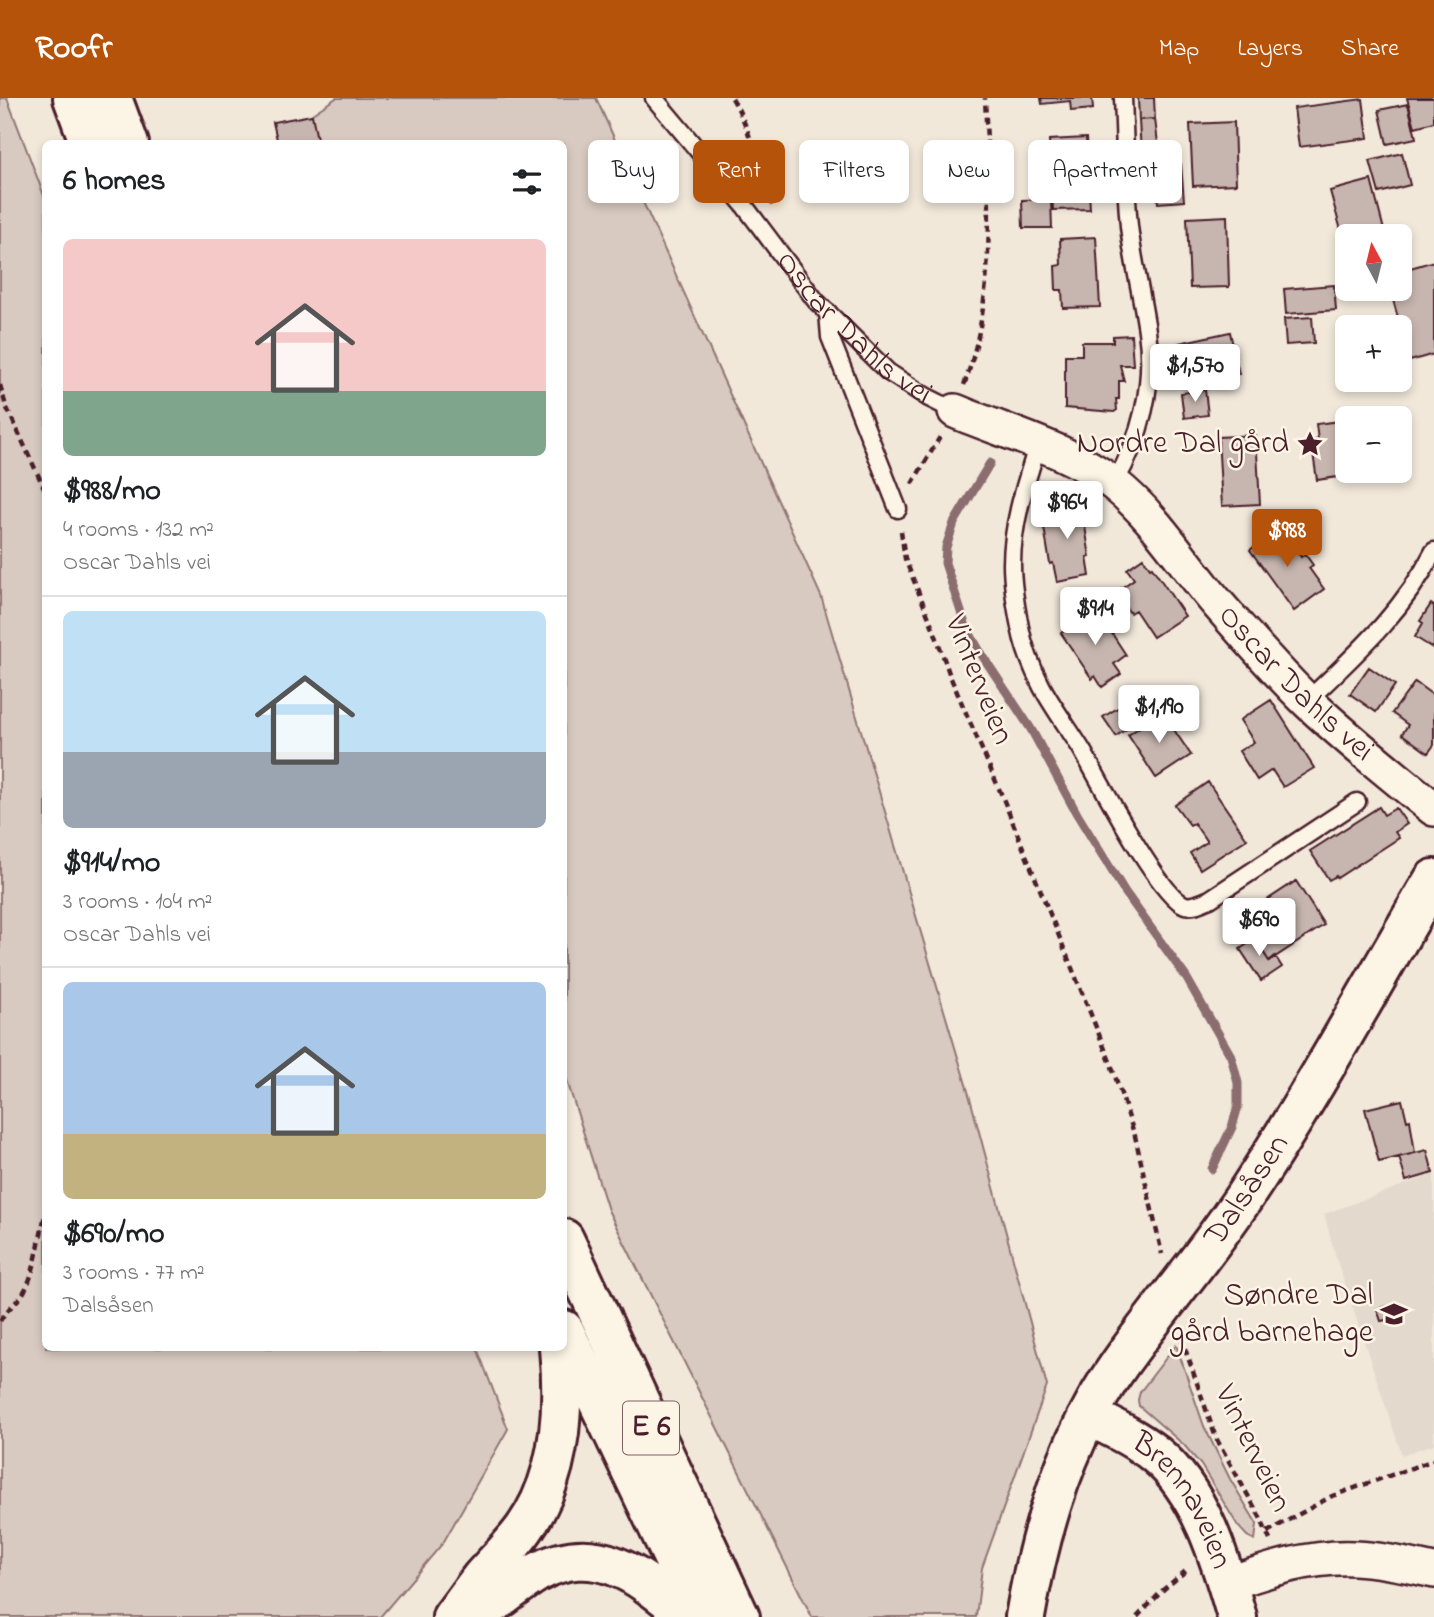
<!DOCTYPE html>
<meta charset="utf-8">
<style>
:root{--surface:#fff;--page:#f6f6f6;--text:#202124;--muted:#757577;--line:#e0e0e0;--accent:#b45309}
body{margin:0;font-family:"Indie Flower",sans-serif;background:var(--page);color:var(--text);height:100vh;display:flex;flex-direction:column;font-size:26px;white-space:nowrap}
*{box-sizing:border-box;margin:0}
p{font-size:23px;color:var(--muted)}
.icon{flex:none;width:38px;height:38px;fill:none;stroke:currentColor;stroke-width:2;stroke-linecap:round;stroke-linejoin:round}
.map{position:relative;flex:1;overflow:hidden}
.sheet{position:absolute;left:42px;top:42px;width:525px;height:1211px;display:flex;flex-direction:column;background:var(--surface);border-radius:10px;box-shadow:0 4px 10px #0003}
.sheet>*{flex:none}
.top-card{position:absolute;left:588px;top:42px;width:665px;height:63px;display:flex;gap:14px}
.needle{width:46px;rotate:353deg}
.buttons{position:absolute;left:1335px;top:126px;display:grid;gap:14px}
.buttons a{display:grid;place-items:center;width:77px;height:77px;border-radius:10px;background:var(--surface);box-shadow:0 4px 10px #0003;font-size:35px}
.price{position:absolute;translate:-50% -60px;padding:0 16px;border-radius:7px;background:#fff;color:#222;font-size:23px;line-height:46px;filter:drop-shadow(0 2px 4px #0008)}
.price::after{content:'';position:absolute;left:50%;top:42px;width:21px;height:16px;margin-left:-10px;background:inherit;clip-path:polygon(0 0,100% 0,50% 100%)}
.price.on{background:var(--accent);color:#fff}
ul{padding:0;list-style:none}
li{display:grid;align-content:center;gap:14px;height:371px;padding:0 21px}
li+li{border-top:2px solid var(--line)}
li span{display:grid;place-items:center;height:217px;border-radius:10px;color:#555}
li>.icon{margin-inline-start:auto}
span .icon{width:126px;height:126px;fill:#fffc;stroke-width:1}
li b{font-size:30px}
h2{display:flex;justify-content:space-between;align-items:center;height:84px;padding:0 21px;font-size:30px}
.pill{padding:0 24px;border-radius:10px;background:var(--surface);box-shadow:0 4px 10px #0003;font-size:24px;line-height:63px}
.pill.on{background:var(--accent);color:#fff}
header{display:flex;align-items:center;gap:42px;box-sizing:border-box;height:98px;padding:0 35px;background:var(--accent);color:#fff}
header strong{font-size:33px}
nav{display:flex;gap:38px;margin-inline-start:auto;font-size:24px}
.map>svg:first-child{display:block}
.built{fill:#e4d9cd}
.green{fill:#d8cac0;stroke:#917476;stroke-width:2}
.lines{fill:none;stroke-linecap:round;stroke-linejoin:round}
.stream{stroke:#8b6d6f;stroke-width:9}
.building{fill:#c7b6af;stroke:#4a1f2b;stroke-width:2}
.lane-casing{stroke:#4a1f2b;stroke-width:21}
.street-casing{stroke:#4a1f2b;stroke-width:38}
.secondary-casing{stroke:#4a1f2b;stroke-width:44}
.highway-casing{stroke:#4a1f2b;stroke-width:44}
.path{stroke:#4a1f2b;stroke-width:4.5;stroke-dasharray:7 5;stroke-linecap:butt}
.lane{stroke:#fcf5e5;stroke-width:16}
.street{stroke:#fcf5e5;stroke-width:33}
.secondary{stroke:#fcf5e5;stroke-width:38}
.highway{stroke:#fcf5e5;stroke-width:38}
.labels{text-anchor:middle;dominant-baseline:central;stroke-width:5;stroke-linejoin:round;paint-order:stroke}
.shield{fill:#fcf5e5;stroke:#7f5f63;stroke-width:2}
.shield-label{font-size:30px;font-weight:bold;fill:#4a1f2b}
.street-label{font-size:32px;fill:#4a1f2b;stroke:#fcf5e5}
.poi-label{font-size:32px;fill:#4a1f2b;stroke:#fcf5e5;text-anchor:end}
</style>
<header>
<strong>Roofr</strong>
<nav><a>Map</a><a>Layers</a><a>Share</a></nav>
</header>
<div class="map">
<svg width="1434" height="1519" viewBox="0 0 1434 1519">
<rect width="100%" height="100%" fill="#f1e8da"/>
<filter id="ink" filterUnits="userSpaceOnUse"><feTurbulence type="fractalNoise" baseFrequency=".0143" numOctaves="2"/><feDisplacementMap in="SourceGraphic" scale="14" xChannelSelector="R" yChannelSelector="G"/><feConvolveMatrix kernelMatrix="1 2 1 2 8 2 1 2 1" color-interpolation-filters="sRGB"/></filter>
<g filter="url(#ink)">
<path class="built" d="M1434,1076V1346L1402,1357L1337,1163L1324,1116Z"/>
<path class="green" d="M0,0H7L46,103V1250H477L508,1331L443,1445L380,1519H0Z
M336,0H596L821,498L970,1000L1047,1288L982,1470L976,1519H812L608,1112L564,973V46H283L284,35Z
M1176,1247L1204,1328L1230,1381L1257,1426L1255,1442L1247,1438L1238,1428L1201,1367L1184,1347L1139,1308L1138,1302L1140,1294Z"/>
<g class="lines">
<path class="stream" d="M990,365L954,425L946,449L945,465L966,529L982,557L1031,631L1077,716L1125,794L1186,879L1231,958L1238,985V1008L1232,1029L1212,1071"/>
</g>
<path class="building" d="M1041,0H1092L1093,11L1071,13L1070,3L1042,6Z
M1138,0H1154L1155,21L1139,22Z
M1407,0H1434V24L1415,29Z
M1363,1L1368,40L1299,49L1294,10Z
M1408,6L1416,40L1387,46L1379,12Z
M312,17L318,46H278L273,24Z
M1155,21L1159,54L1141,55L1139,22Z
M1234,24L1236,86L1193,88L1190,26Z
M1086,40L1090,111L1053,112L1049,42Z
M1402,55L1410,87L1379,95L1370,63Z
M1181,66L1184,103L1158,105L1154,74L1157,73L1156,67Z
M1371,82L1384,132L1362,138H1348V142L1344,143L1330,93Z
M1051,101L1052,130H1023L1022,102Z
M1227,118L1229,189L1190,190L1187,120Z
M1096,139L1100,209L1063,210L1062,192H1056L1055,168L1061,167L1060,141Z
M1434,163V256L1410,263L1390,191H1400V173Z
M1334,187L1336,212L1286,216L1284,191Z
M1312,219L1314,245L1286,247L1284,221Z
M1230,234L1239,276L1188,286L1179,245Z
M1131,237L1133,267H1120L1124,283H1119V301H1116L1117,312L1114,314L1065,310V257H1082V244H1113V238Z
M1205,292L1208,317L1184,320L1181,295Z
M1348,322V373H1378L1317,382L1311,342H1318L1316,326Z
M1256,337L1260,406L1222,408L1218,339Z
M1081,404L1090,459H1087L1090,478L1057,484L1053,465L1050,466L1041,411Z
M1280,429L1301,459L1305,456L1313,467L1309,470L1324,491L1294,513L1250,452Z
M1143,460L1150,470L1152,469L1185,518L1153,539L1135,512L1130,515L1122,504L1127,500L1120,491L1134,481L1127,471Z
M1431,506L1434,508V551L1415,539L1423,525L1420,523Z
M1096,511L1126,557L1114,566L1121,576L1102,589L1095,578L1092,581L1061,535Z
M1369,569L1395,587L1376,614L1350,596Z
M1415,584L1434,598V647L1428,655L1402,636L1408,627L1392,615Z
M1131,602L1143,620L1116,638L1103,619Z
M1271,602L1314,670L1283,689L1272,672L1257,682L1239,653L1254,644L1240,622Z
M1162,614L1191,657L1156,680L1128,637Z
M1208,684L1247,741L1200,771L1190,755L1207,744L1194,725L1190,727L1175,707Z
M1379,709L1384,717L1396,710L1407,726L1395,734L1399,740L1337,780L1336,778L1329,782L1310,753Z
M1296,783L1324,827L1269,863L1241,819Z
M1241,819L1269,863L1275,858L1282,869L1261,883L1240,851L1252,843L1239,821Z
M1402,1002L1407,1023L1410,1022L1415,1055L1379,1064L1365,1011Z
M1427,1052L1433,1075L1406,1083L1399,1059Z
M1388,1208L1391,1221L1381,1223L1377,1211Z"/>
<g class="lines">
<g class="lane-casing">
<g id="lane">
<path id="s1" d="M654,0L743,106L816,203L888,274L927,299L955,313"/>
<path d="M828,214L830,239L898,411"/>
<path d="M1038,346C1026,384 1012,425 1012,466C1012,486 1016,509 1020,529C1024,550 1032,570 1042,589C1054,611 1069,631 1082,652C1098,680 1159,798 1185,807C1193,809 1203,804 1210,801L1357,704"/>
<path d="M1114,386C1141,340 1155,287 1147,233C1142,198 1133,163 1129,128C1125,86 1125,42 1123,0"/>
<path d="M1307,603C1355,557 1404,513 1434,453"/>
</g>
</g>
<g class="street-casing">
<g id="street">
<path id="s2" d="M955,313C1007,335 1068,351 1114,386C1156,419 1184,467 1218,506C1247,539 1277,574 1308,604C1348,642 1391,676 1434,711"/>
<path d="M1227,1486C1268,1472 1310,1458 1354,1460C1381,1461 1408,1467 1434,1473"/>
</g>
</g>
<g class="secondary-casing">
<g id="secondary">
<path id="s3" d="M1089,1318C1111,1329 1135,1340 1155,1356C1201,1393 1221,1464 1237,1519"/>
<path id="s4" d="M1025,1519C1040,1429 1067,1339 1121,1264C1163,1205 1211,1151 1250,1090C1316,990 1373,884 1434,781"/>
</g>
</g>
<g class="highway-casing">
<path id="highway" d="M73,0L90,46
M112,0L129,46
M564,1141L740,1519
M564,1232L701,1519
M452,1519C462,1506 471,1493 481,1480C495,1464 511,1449 524,1431C561,1380 565,1311 559,1250
M467,1519C478,1513 490,1508 500,1501C512,1492 523,1483 536,1475C599,1440 642,1481 690,1519"/>
</g>
<path class="path" d="M732,0C752,33 758,72 773,107
M0,287L6,308L46,394
M964,287C997,199 989,92 985,0
M912,386L940,339
M901,433L905,461L934,532L950,578L1000,693L1111,966L1135,1038L1162,1156
M0,1223C6,1212 15,1206 22,1197C36,1176 39,1139 46,1114
M1181,1239L1216,1340L1260,1419L1270,1442
M1267,1434L1332,1398L1434,1362
M1137,1519L1164,1491L1188,1471"/>
<use href="#lane" class="lane"/>
<use href="#street" class="street"/>
<use href="#secondary" class="secondary"/>
<use href="#highway" class="highway"/>
</g>
</g>
<defs>
<g id="sight-bare" transform="scale(2.1)"><path d="M0-6L1.8-2.2L6-1.7L2.9 1.2L3.7 5.4L0 3.3L-3.7 5.4L-2.9 1.2L-6-1.7L-1.8-2.2Z" fill="#4a1f2b" stroke="#fcf5e5" stroke-width="2.5" paint-order="stroke"/></g>
<g id="school-bare" transform="scale(2.1)"><path d="M0-5L7-2L0 1L-7-2ZM-4 1L0 2.5L4 1V4Q0 6-4 4Z" fill="#4a1f2b" stroke="#fcf5e5" stroke-width="2.5" paint-order="stroke"/></g>
</defs>
<g fill-rule="evenodd">
<use href="#sight-bare" x="1310" y="346"/>
<use href="#school-bare" x="1394" y="1216"/>
</g>
<g class="labels">
<rect class="shield" x="623" y="1303.5" width="56" height="53" rx="5"/>
<g class="shield-label">
<text x="651" y="1330">E 6</text>
</g>
<g class="street-label">
<text stroke="none"><textPath href="#s1" startOffset="306">Oscar Dahls vei</textPath></text>
<text transform="translate(978 582) rotate(68)">Vinterveien</text>
<text stroke="none"><textPath href="#s2" startOffset="446">Oscar Dahls vei</textPath></text>
<text stroke="none"><textPath href="#s4" startOffset="488">Dalsåsen</textPath></text>
<text transform="translate(1252 1351) rotate(64)">Vinterveien</text>
<text stroke="none"><textPath href="#s3" startOffset="131">Brennaveien</textPath></text>
</g>
<g class="poi-label">
<text x="1289" y="346">Nordre Dal gård</text>
<text x="1373" y="1198">Søndre Dal<tspan x="1373" dy="37">gård barnehage</tspan></text>
</g>
</g>
</svg>
<div class="buttons">
<a><svg class="needle" viewBox="-14 -14 28 28"><path d="M0-13l5 13h-10z" fill="#e53935"/><path d="M0 13l5-13h-10z" fill="#757577"/></svg></a>
<a>+</a>
<a>−</a>
</div>
<b class="price" style="left:1195px;top:306px">$1,570</b>
<b class="price" style="left:1067px;top:443px">$964</b>
<b class="price on" style="left:1287px;top:471px">$988</b>
<b class="price" style="left:1095px;top:549px">$914</b>
<b class="price" style="left:1159px;top:647px">$1,190</b>
<b class="price" style="left:1259px;top:860px">$690</b>
<div class="top-card">
<a class="pill">Buy</a>
<a class="pill on">Rent</a>
<a class="pill">Filters</a>
<a class="pill">New</a>
<a class="pill">Apartment</a>
</div>
<section class="sheet">
<h2>6 homes<svg class="icon" aria-label="filters" viewBox="0 0 24 24"><path d="M4 7h16M4 17h16"/><circle cx="9" cy="7" r="2"/><circle cx="15" cy="17" r="2"/></svg></h2>
<ul>
<li><span style="background:linear-gradient(#f6c9c9 70%,#7fa58c 0)"><svg class="icon" aria-label="home" viewBox="0 0 24 24"><path d="M3 11l9-7 9 7M6 9v11h12V9"/></svg></span><div><b>$988/mo</b><p>4 rooms · 132 m²</p><p>Oscar Dahls vei</p></div></li>
<li><span style="background:linear-gradient(#bfe0f5 65%,#9aa5b1 0)"><svg class="icon" aria-label="home" viewBox="0 0 24 24"><path d="M3 11l9-7 9 7M6 9v11h12V9"/></svg></span><div><b>$914/mo</b><p>3 rooms · 104 m²</p><p>Oscar Dahls vei</p></div></li>
<li><span style="background:linear-gradient(#a9c7e8 70%,#c2b280 0)"><svg class="icon" aria-label="home" viewBox="0 0 24 24"><path d="M3 11l9-7 9 7M6 9v11h12V9"/></svg></span><div><b>$690/mo</b><p>3 rooms · 77 m²</p><p>Dalsåsen</p></div></li>
</ul>
</section>
</div>
